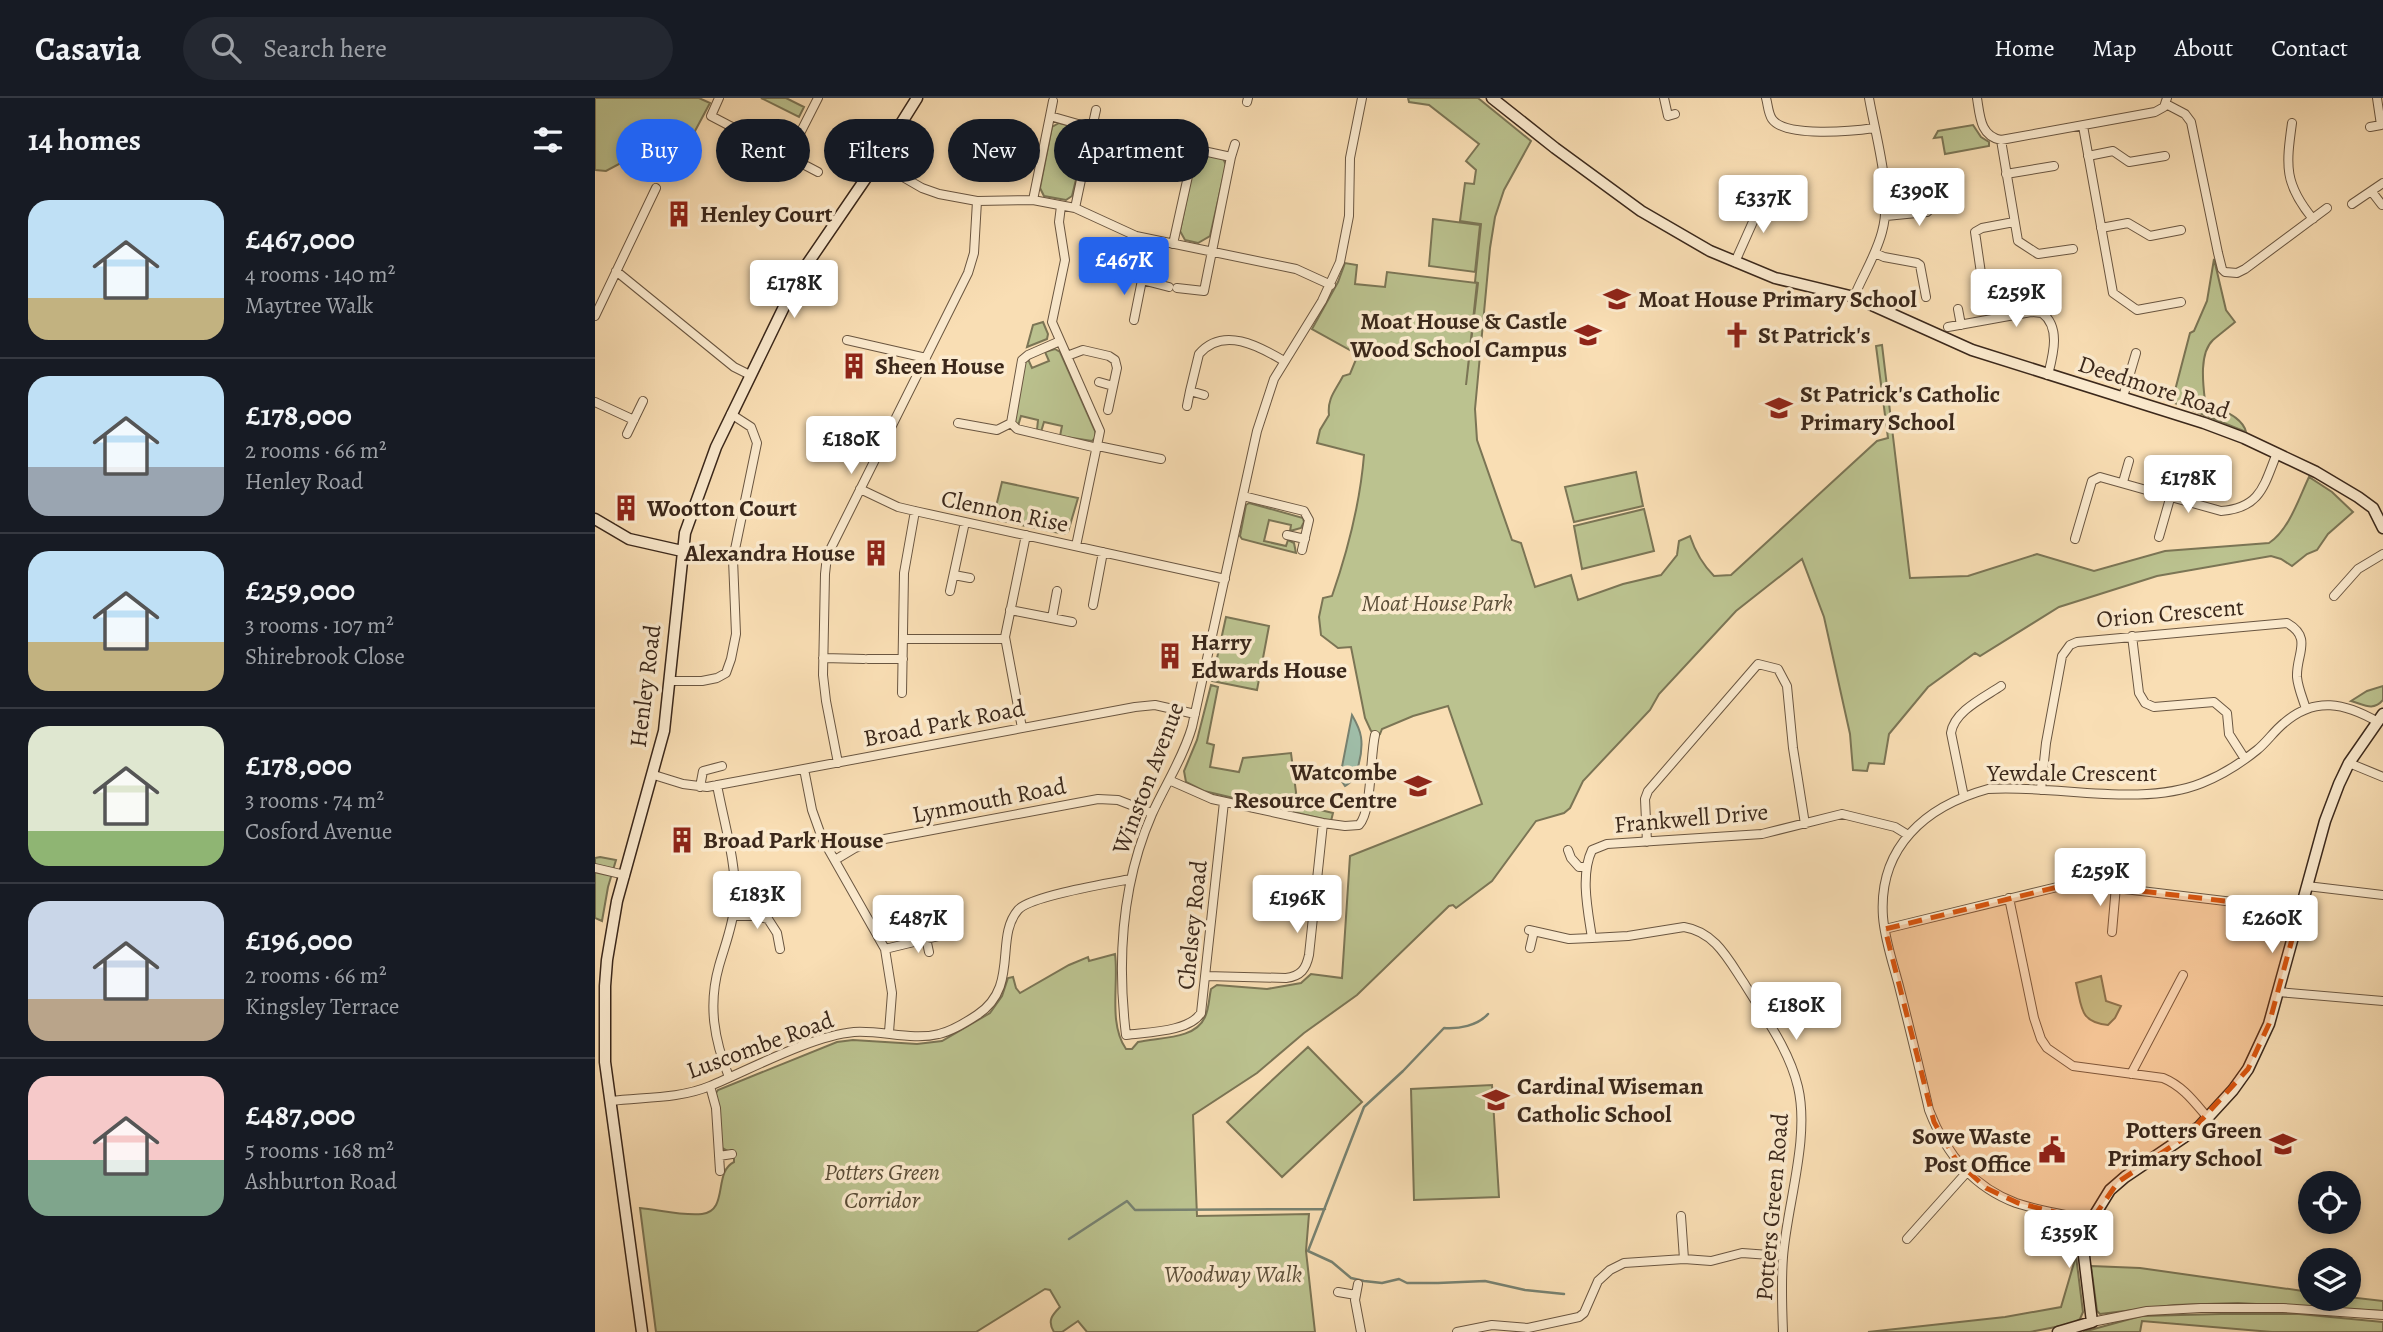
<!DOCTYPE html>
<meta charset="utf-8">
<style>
:root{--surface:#171b24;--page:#242831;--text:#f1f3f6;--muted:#9ea1a6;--line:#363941;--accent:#2563eb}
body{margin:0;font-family:Alegreya,serif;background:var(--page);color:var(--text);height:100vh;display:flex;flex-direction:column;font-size:26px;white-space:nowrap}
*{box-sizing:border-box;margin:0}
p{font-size:23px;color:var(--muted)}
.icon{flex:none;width:38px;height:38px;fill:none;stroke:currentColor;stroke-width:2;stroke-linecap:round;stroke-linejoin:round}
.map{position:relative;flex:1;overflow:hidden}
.panel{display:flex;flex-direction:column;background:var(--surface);width:595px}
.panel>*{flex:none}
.guide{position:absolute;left:21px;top:21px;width:665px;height:63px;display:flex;gap:14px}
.tools{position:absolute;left:1703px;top:1073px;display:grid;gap:14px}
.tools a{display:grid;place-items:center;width:63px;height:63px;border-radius:50%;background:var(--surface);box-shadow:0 4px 10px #0003;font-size:35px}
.price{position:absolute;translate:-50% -60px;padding:0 16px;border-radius:7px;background:#fff;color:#222;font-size:23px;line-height:46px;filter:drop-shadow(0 2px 4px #0008)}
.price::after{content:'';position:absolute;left:50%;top:42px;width:21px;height:16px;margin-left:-10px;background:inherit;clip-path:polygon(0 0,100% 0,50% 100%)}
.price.active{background:var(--accent);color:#fff}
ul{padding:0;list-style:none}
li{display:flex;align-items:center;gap:21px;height:175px;padding:0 28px}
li+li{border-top:2px solid var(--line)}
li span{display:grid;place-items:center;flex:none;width:196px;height:140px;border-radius:21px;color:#555}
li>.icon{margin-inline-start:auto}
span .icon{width:84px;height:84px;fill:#fffc;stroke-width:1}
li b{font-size:30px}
h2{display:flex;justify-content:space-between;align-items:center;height:84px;padding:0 28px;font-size:30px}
.tag{padding:0 24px;border-radius:32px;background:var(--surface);box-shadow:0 4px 10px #0003;font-size:24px;line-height:63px}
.tag.active{background:var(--accent);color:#fff}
header{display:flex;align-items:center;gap:42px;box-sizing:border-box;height:98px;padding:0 35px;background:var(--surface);border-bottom:2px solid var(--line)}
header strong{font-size:33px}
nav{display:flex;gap:38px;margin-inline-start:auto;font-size:24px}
.search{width:490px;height:63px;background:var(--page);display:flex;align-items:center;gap:18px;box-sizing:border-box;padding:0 24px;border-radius:38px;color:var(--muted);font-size:26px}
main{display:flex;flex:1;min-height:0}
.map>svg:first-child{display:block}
.green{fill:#bbc28f;stroke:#7b7555;stroke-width:2}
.water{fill:#9fbda8;stroke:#778170;stroke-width:2}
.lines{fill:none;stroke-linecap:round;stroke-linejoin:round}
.stream{stroke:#778170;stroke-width:2.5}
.street-casing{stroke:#6a5641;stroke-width:10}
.secondary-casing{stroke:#3b281b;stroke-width:13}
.street{stroke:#fbeace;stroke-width:8}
.secondary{stroke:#fbeace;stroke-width:10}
.marked{fill:#d7540e;fill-opacity:0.2;stroke:#d7540e;stroke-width:5;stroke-dasharray:14 9;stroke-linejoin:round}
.labels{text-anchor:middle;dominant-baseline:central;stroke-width:7;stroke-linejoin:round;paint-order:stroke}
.poi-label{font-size:24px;font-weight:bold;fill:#3b281b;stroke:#fbeace;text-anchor:start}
.street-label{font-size:24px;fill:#3b281b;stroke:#fbeace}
.park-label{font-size:24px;font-style:italic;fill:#5b4e38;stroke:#fbeace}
</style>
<header>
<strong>Casavia</strong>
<div class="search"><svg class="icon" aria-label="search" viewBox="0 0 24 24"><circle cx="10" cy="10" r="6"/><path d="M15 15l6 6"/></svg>Search here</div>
<nav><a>Home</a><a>Map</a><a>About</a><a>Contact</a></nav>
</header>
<main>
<section class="panel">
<h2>14 homes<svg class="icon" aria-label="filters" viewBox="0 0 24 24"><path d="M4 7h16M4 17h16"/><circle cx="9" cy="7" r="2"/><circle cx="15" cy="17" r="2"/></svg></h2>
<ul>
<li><span style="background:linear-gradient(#bfe0f5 70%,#c2b280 0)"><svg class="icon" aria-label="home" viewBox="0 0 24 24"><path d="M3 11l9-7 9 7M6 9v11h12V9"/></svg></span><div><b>£467,000</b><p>4 rooms · 140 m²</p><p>Maytree Walk</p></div></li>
<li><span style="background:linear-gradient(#bfe0f5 65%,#9aa5b1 0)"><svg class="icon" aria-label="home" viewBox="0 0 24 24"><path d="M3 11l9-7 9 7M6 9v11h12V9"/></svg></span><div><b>£178,000</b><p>2 rooms · 66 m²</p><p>Henley Road</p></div></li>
<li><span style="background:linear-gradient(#bfe0f5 65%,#c2b280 0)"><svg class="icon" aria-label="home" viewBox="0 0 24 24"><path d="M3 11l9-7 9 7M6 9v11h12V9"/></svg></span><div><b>£259,000</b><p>3 rooms · 107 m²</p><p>Shirebrook Close</p></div></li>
<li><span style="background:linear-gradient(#dfe7d0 75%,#8fb573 0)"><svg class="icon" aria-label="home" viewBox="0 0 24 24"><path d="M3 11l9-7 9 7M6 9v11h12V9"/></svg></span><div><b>£178,000</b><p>3 rooms · 74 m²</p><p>Cosford Avenue</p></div></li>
<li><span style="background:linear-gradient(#c9d6e8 70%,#b9a48a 0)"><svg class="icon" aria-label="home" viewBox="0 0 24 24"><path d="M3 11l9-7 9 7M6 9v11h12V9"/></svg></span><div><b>£196,000</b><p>2 rooms · 66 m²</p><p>Kingsley Terrace</p></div></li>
<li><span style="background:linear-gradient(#f6c9c9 60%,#7fa58c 0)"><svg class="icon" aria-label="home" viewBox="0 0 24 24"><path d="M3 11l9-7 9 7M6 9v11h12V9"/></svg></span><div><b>£487,000</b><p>5 rooms · 168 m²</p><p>Ashburton Road</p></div></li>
</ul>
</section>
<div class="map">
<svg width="1788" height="1234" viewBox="0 0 1788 1234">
<rect width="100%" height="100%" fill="#f9deb4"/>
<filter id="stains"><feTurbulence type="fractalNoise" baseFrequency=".00286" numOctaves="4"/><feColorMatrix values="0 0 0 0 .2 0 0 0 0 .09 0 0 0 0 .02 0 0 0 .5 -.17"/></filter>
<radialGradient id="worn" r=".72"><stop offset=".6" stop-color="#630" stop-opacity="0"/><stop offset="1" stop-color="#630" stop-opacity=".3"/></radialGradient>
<path class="green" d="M0,0H104L115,5L100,33L104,60L98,63L86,33L11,73L0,72Z
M166,0H191L209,9L204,19Z
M813,0H883L936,43L909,92L900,119L895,150L880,311L882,342L917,442L926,445L940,489L976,477L983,502L1028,486L1066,477L1082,457L1084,443L1095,438C1100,453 1107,466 1119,478L1136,477L1282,343L1293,340L1281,248L1287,247L1315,480L1373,478L1442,456L1499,473L1570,453L1674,445C1694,432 1704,400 1714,379L1737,394L1758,414L1733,436L1722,452L1712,456L1697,468L1686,461L1676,458L1562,478L1464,509L1385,558L1380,555L1333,589L1294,636L1289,666L1274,665L1272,673L1258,672L1255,636L1229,519L1207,461L1141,513L1064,596L1055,612L988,683L975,710L969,715L941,723L897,783L861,810L858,807L854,808L762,897L709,935L662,975L598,1017L602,1118L714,1116L711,1153L720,1234H492L483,1223L467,1234H459C452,1223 457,1217 465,1209L455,1192L450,1191L381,1234H61L45,1110C65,1112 87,1118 107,1116C134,1113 118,1074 139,1064V1056L127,1050L121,995L123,992L242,944L258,942L322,946L347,943L395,915L407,898L413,880L418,879L421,890L425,895L474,867L493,859L494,863L520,856C524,885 513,925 531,951H537L543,944C564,939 600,942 610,919C614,911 614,900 616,891L622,887L672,891L706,885L716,876L747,880L755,758L887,706L853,608L818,618L787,631L785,636L776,633L770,620L756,549L743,550L726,537L724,519L728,500L737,498C753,452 765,406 769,357L722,345L725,332L734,317C732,300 741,292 748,278L755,276L762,259L760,255L717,231L743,184L750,165L762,167L760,186L790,189L792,174L882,185L871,287L883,185L880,184L886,126L865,123L870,85L879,86L881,72L871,63L884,46L834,7L814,4Z
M464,25L489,31L491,40L477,98L471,102L449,98L445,90L457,29Z
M1378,27L1386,39L1394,44V48L1350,56L1347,39L1339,40L1343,33Z
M609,56L628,60L631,67L615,138L603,145L590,142L585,133L600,60Z
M838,121L885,127L880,174L834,168Z
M1619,161L1631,212L1640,224C1633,230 1625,236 1618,242C1604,255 1608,286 1610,303C1623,312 1647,317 1651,334L1577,304L1595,235L1599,233L1612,203Z
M448,224L453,236L452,241L432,249L438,227Z
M460,251L465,254L500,333L501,339L497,343L465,338L467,328L449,324L446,334L442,332L443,322L426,318L423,328L418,322L430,264L433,261L437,270L454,263L450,254Z
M1041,374L1048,408L979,424L970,389Z
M407,384L483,400L473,434L469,436L398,421Z
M654,405L708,420L709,424L706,430L695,433L696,427L674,422L669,443L691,448L693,442L699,445L701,455L647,441L645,438L651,407Z
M1049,411L1059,453L987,471L979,428Z
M631,519L674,528L662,592L617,583Z
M616,587L623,589L612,645L619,647L615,669L644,674L648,660L696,655L703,710L713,709L738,715L736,723L609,693L591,684L589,673L602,642Z
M1788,588V602C1778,614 1768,606 1756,603L1772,593Z
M5,759L21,762L13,789L7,823L0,820V760Z
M1506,878L1511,903L1526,908L1520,920L1513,927C1484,924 1487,909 1481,885Z
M713,949L767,1004L687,1079L632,1024Z
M897,987L904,1099L819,1102L816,991Z
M1481,1158L1488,1214L1485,1221L1476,1226L1435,1234H1273L1410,1219L1466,1209Z
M1496,1168L1545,1170L1715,1194V1200H1754V1199L1788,1203V1213L1643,1205L1580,1207L1505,1216L1502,1213Z
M1626,1216H1704L1788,1224V1234H1677L1547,1223L1545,1234H1488L1546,1218Z"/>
<path class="water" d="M757,617C761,624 765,631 766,639C768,653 763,682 750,688L746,682V674Z"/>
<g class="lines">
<path class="stream" d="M893,916C882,928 864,931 849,930L808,973L769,1009L713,1153L737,1164L756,1180L769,1183L787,1185L804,1181L812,1185H843L890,1183L930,1192L969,1196
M474,1141L532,1103L540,1112L730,1111"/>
<g class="street-casing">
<path id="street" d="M124,0L116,18L223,74
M1069,0L1073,18L1080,16
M1171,0C1173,7 1173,15 1177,21C1190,40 1259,33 1279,30
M1382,0C1385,18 1385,38 1406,42L1560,14L1569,9L1572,0
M652,4L653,0
M1571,6L1590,16L1596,24L1623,155L1627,171L1630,174L1642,175L1650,171L1732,110
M455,18L458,3
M1697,25C1691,68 1689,86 1718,121
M1488,28L1518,195L1542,212L1586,204
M1775,29L1786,27L1782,0
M497,30L501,12
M1406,42L1423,143L1443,156L1478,151
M599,51L601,38
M1493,58L1518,53L1534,64L1570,58
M193,59L223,0
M636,59L640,46
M282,64L327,90L344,96L382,103L438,102L480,110L541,138L701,171L736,187
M1411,76L1459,68
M1777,94L1787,107
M438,102L455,18L497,30L480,110
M1757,106L1788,85
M466,108L464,124L470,162L457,224L505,333L481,448
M1291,118L1332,114L1343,104
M1506,130L1533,125L1555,138L1586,132
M556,142L547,182L574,189
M578,146L599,51L636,59L609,193L582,190
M1280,155L1289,159L1322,165L1325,167L1331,199
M1140,164L1169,99
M21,173L139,269L155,277
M1387,182L1380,134L1387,130L1419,124
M1259,199C1268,177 1281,157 1287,134C1298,95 1281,40 1274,0
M1363,211L1366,227
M0,218L61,90
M539,222L547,182
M1353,229L1436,214L1447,215C1466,229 1458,257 1453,277
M252,242L331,260
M465,243L433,257L427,262L416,325L422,331L502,350
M472,258L488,252L514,258L520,262L522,270L513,312
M504,284L518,288
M609,297L595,293L604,256C628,228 664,248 689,263
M1528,299L1541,255
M0,304L39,322
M592,308L595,293
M363,325L402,332L416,325
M32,336L48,303
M503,348L566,361
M1528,384L1534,363
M265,391L303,409L320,413L630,481
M648,398L709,413L714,422L707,452
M692,437L710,441
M1564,439L1576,397
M1480,441L1497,383L1505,379L1626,413C1666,410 1669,387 1682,355
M359,477L375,480
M355,493L370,424
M1739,498L1763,471L1788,456
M498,507L508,454
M415,512L477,524
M457,520L462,493
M1537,538L1544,595L1550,605L1559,609L1619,604L1632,615L1634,636L1650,661
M308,541H410
M228,560L269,561
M273,561H308
M75,583H107L122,580L131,575L136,561L141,536L138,461L162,345L156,329L136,316
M307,595L309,475L320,413
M427,630L410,539L431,437
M243,665L231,603L228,577L230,476L232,458L373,175L379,155L382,103
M1754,665L1788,679
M209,671L217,712L227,740L290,851L297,895L294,934
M59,677L88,686L112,689L540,609L560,607L600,616
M574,682L617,701L728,725L750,728L764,727C777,714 775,658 780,637
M122,687C129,725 142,766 140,805C138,827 130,847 124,868C113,907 119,942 134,979
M105,689L108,673L127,668
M1446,692L1451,645L1467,558L1475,547L1482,544L1692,525C1718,540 1701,556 1702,579C1703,590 1708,601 1711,611
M1369,699L1356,635C1359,613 1390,599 1406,588
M629,704L606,915C594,934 552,934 531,937C522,862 526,787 557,716C570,687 588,660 597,629L662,333L679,281L727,203L745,164L754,118L755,60L767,0
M1052,744L1050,701L1053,693L1163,566L1183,571L1192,588L1198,650L1210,726
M973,752L976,760L984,769H992
M240,762L260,750L279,743L503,701L523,702L557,715
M0,770L30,777
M1712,788L1788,797
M1414,800L1439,920L1446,941L1452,950L1478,968L1568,980C1588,988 1600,1005 1613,1020
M138,818H160L173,821L182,835L185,851
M1290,831L1479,785L1705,812
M934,832L974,841L997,840
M1517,834L1521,788
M331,840L334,854
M935,850L939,833
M290,851L348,837
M611,878L691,880C706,878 711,871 714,857L728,725
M1683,894L1788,903
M1536,976L1588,877
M115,988L121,1010L125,1073
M16,1003C48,999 84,1001 115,988C156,971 216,938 259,934C287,932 317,943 344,936C357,933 370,925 382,917C425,889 399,840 423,812C435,798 515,785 536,781
M124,1058L137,1056
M1086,1118L1089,1161
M1496,1123C1471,1116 1445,1113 1421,1105C1378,1089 1350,1054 1334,1012C1325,972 1315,932 1305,892C1299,868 1290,844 1288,819C1283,749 1331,708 1393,691C1460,686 1545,710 1607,685C1627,677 1646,665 1662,652C1672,644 1679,633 1689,625C1720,598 1750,605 1783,624
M1312,1141L1372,1074
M763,1186L760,1202L766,1234
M743,1194L761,1197
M1497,1224L1552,1213L1606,1210H1688L1788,1217
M862,1234L897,1227L933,1230L984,1219L989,1215L1003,1183L1015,1172L1029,1165L1089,1161L1116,1163L1147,1155L1188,1158
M1188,1234C1187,1209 1186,1184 1188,1159C1192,1107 1215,1040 1203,989C1194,951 1169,918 1149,885C1133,861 1120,834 1089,829L1033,838L997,840C993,813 985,777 997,752L1012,746L1167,736L1247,716L1300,729L1313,737"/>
</g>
<g class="secondary-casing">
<path id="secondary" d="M897,0L960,50L1046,113L1115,153L1180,180L1259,199L1377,252L1609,325L1649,340L1721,374L1763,399L1778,410L1788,430
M0,421L34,441L87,453
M47,1234L10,964V888L12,862L22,803L69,633L90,435L121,349L204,178L282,64L322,0
M1463,1234L1497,1224L1489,1158L1496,1123L1515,1092L1530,1079L1604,1029L1638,992L1653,971L1674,926L1730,723L1744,686L1754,665L1788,616"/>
</g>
<use href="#street" class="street"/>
<use href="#secondary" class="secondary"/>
</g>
<path class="marked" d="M1479,785L1705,812L1674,926L1653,971L1592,1038L1523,1084L1496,1123L1423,1105L1391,1090L1361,1062L1339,1024L1290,831Z"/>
<defs>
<g id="building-bare" transform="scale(2.1)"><path d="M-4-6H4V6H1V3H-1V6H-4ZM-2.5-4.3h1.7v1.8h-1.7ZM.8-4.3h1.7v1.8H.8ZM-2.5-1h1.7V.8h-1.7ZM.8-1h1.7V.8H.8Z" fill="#8f2418" stroke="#fbeace" stroke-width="2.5" paint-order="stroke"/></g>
<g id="school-bare" transform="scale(2.1)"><path d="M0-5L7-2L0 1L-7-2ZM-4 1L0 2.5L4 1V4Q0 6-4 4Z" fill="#8f2418" stroke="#fbeace" stroke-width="2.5" paint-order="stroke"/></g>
<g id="church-bare" transform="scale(2.1)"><path d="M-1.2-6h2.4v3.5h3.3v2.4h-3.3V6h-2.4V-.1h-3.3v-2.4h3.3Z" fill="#8f2418" stroke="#fbeace" stroke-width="2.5" paint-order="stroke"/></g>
<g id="civic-bare" transform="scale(2.1)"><path d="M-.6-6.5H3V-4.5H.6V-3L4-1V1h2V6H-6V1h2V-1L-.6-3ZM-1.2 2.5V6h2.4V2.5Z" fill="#8f2418" stroke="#fbeace" stroke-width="2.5" paint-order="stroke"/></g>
</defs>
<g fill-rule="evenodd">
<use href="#building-bare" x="84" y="116"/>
<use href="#school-bare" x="1022" y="201"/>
<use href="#school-bare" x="993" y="237"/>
<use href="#church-bare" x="1142" y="237"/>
<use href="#building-bare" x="259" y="268"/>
<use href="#school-bare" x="1184" y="310"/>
<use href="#building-bare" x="31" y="410"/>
<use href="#building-bare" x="281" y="455"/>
<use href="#building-bare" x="575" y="558"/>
<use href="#school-bare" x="823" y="688"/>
<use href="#building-bare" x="87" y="742"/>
<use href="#school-bare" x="901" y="1002"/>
<use href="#school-bare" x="1688" y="1046"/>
<use href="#civic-bare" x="1457" y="1052"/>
</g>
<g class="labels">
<g class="poi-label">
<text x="105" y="116">Henley Court</text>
<text x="1043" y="201">Moat House Primary School</text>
<text x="972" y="223" text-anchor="end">Moat House &amp; Castle<tspan x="972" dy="28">Wood School Campus</tspan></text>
<text x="1163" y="237">St Patrick's</text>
<text x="280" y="268">Sheen House</text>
<text x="1205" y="296">St Patrick's Catholic<tspan x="1205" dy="28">Primary School</tspan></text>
<text x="52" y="410">Wootton Court</text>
<text x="260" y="455" text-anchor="end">Alexandra House</text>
<text x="596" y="544">Harry<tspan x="596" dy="28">Edwards House</tspan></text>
<text x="802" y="674" text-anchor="end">Watcombe<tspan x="802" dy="28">Resource Centre</tspan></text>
<text x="108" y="742">Broad Park House</text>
<text x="922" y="988">Cardinal Wiseman<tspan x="922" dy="28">Catholic School</tspan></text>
<text x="1667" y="1032" text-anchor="end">Potters Green<tspan x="1667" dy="28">Primary School</tspan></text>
<text x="1436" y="1038" text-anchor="end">Sowe Waste<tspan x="1436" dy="28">Post Office</tspan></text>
</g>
<g class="street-label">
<text transform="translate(1559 289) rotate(18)">Deedmore Road</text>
<text transform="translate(410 413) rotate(12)">Clennon Rise</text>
<text transform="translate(1575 515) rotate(-5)">Orion Crescent</text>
<text transform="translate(50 588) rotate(-83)">Henley Road</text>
<text transform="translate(349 625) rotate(-11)">Broad Park Road</text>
<text x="1477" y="675">Yewdale Crescent</text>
<text transform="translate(553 680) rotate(-69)">Winston Avenue</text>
<text transform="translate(394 702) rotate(-11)">Lynmouth Road</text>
<text transform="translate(1096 720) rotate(-5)">Frankwell Drive</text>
<text transform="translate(597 827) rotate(-84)">Chelsey Road</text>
<text transform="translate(165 947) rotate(-20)">Luscombe Road</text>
<text transform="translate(1177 1109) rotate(-85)">Potters Green Road</text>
</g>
<g class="park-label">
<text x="842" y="505">Moat House Park</text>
<text x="287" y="1074">Potters Green<tspan x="287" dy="28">Corridor</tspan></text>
<text x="638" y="1176">Woodway Walk</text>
</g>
</g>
<rect width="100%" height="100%" filter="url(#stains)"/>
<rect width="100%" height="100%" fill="url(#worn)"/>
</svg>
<div class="tools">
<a><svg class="icon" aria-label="locate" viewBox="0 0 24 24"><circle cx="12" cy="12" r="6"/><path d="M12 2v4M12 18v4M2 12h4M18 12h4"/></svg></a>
<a><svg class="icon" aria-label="layers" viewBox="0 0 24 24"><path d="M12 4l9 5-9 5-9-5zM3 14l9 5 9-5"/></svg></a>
</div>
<b class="price" style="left:1324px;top:130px">£390K</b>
<b class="price" style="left:1168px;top:137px">£337K</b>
<b class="price active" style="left:529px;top:199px">£467K</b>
<b class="price" style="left:199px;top:222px">£178K</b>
<b class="price" style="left:1421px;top:231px">£259K</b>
<b class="price" style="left:256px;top:378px">£180K</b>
<b class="price" style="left:1593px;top:417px">£178K</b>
<b class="price" style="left:1505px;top:810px">£259K</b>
<b class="price" style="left:162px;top:833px">£183K</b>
<b class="price" style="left:702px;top:837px">£196K</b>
<b class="price" style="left:323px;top:857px">£487K</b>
<b class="price" style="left:1677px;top:857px">£260K</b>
<b class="price" style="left:1201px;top:944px">£180K</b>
<b class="price" style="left:1474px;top:1172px">£359K</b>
<div class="guide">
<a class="tag active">Buy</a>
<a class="tag">Rent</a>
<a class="tag">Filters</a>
<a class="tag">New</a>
<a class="tag">Apartment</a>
</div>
</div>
</main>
